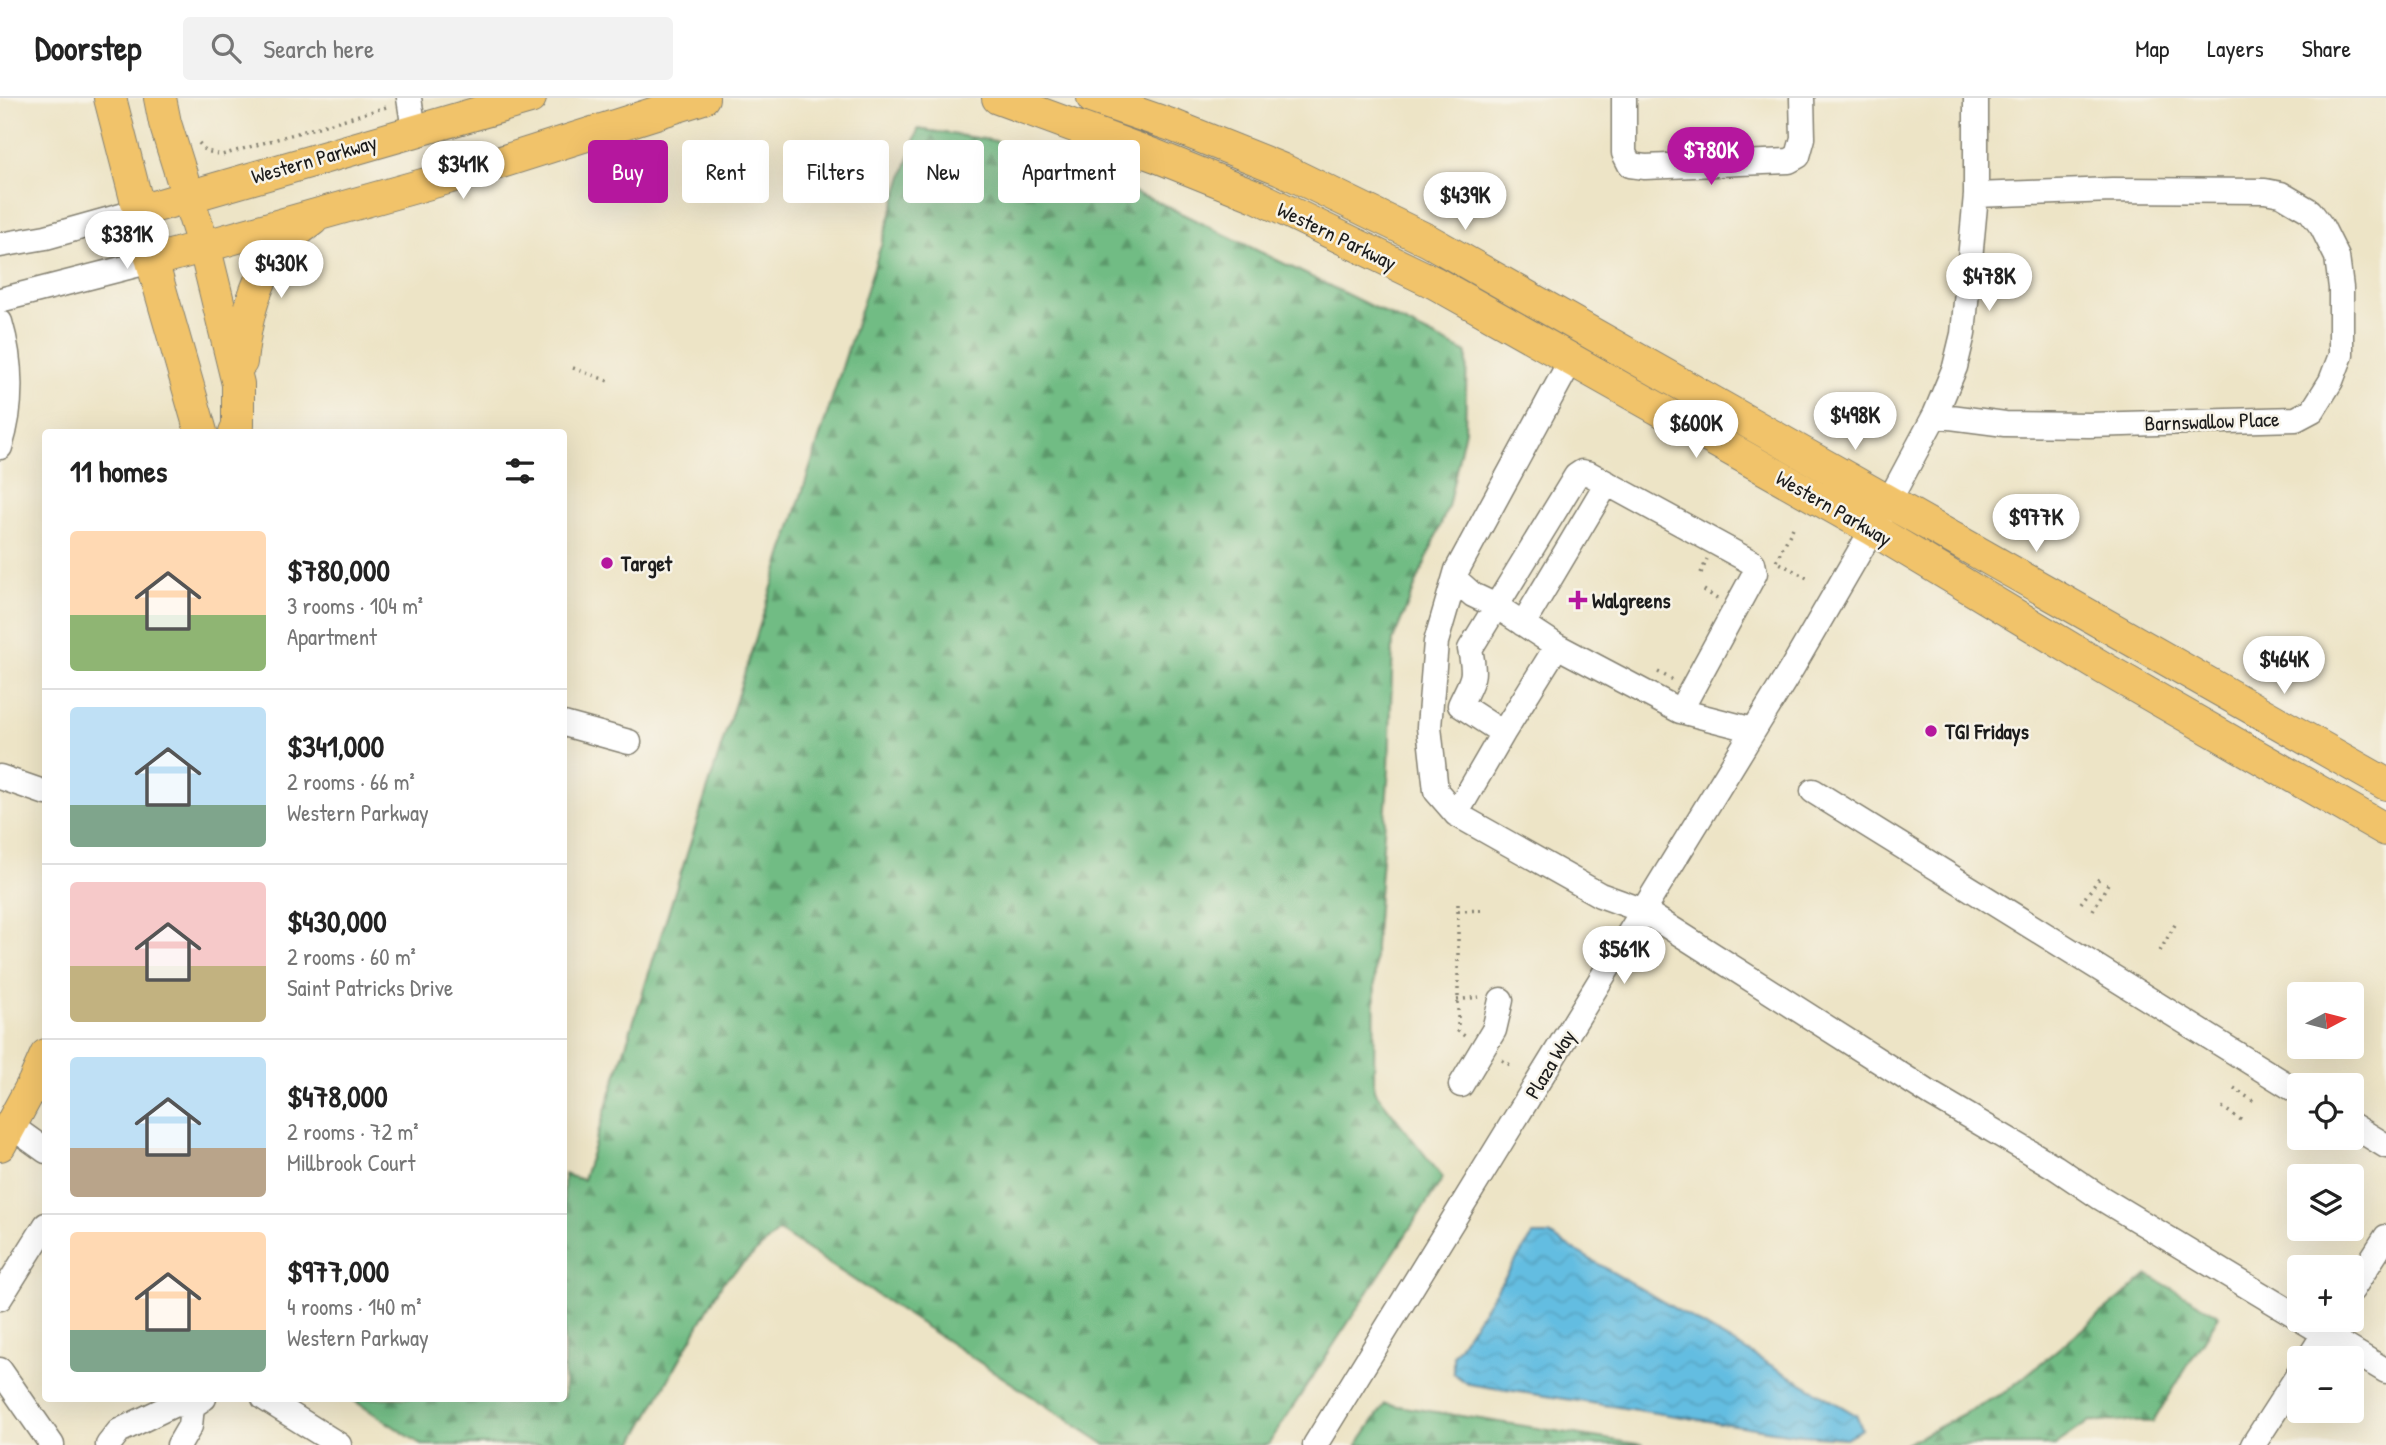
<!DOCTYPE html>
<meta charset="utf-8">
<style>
:root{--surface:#fff;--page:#f2f2f2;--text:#222;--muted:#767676;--line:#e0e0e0;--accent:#b5179e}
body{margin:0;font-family:"Patrick Hand",sans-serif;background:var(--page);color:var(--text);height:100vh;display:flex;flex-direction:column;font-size:26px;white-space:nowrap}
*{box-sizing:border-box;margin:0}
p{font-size:23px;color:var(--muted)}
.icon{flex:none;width:38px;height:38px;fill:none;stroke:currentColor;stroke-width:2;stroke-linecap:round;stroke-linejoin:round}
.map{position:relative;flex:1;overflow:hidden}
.side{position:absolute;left:42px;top:331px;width:525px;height:973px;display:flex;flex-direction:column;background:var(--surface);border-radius:7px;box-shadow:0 7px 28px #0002}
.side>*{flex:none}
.banner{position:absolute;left:588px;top:42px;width:665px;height:63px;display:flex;gap:14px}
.needle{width:46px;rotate:83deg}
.fabs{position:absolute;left:2287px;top:884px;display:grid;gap:14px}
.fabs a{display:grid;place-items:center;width:77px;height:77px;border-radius:7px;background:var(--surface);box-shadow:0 7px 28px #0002;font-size:35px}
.price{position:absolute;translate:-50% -60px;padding:0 16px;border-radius:24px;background:#fff;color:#222;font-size:23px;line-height:46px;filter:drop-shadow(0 2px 4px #0008)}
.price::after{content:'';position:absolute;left:50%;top:42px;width:21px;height:16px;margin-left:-10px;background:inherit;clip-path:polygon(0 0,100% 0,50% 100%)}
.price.selected{background:var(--accent);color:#fff}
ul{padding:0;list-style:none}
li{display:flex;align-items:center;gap:21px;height:175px;padding:0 28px}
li+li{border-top:2px solid var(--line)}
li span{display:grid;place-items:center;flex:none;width:196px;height:140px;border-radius:7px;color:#555}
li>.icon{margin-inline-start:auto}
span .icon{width:84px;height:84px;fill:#fffc;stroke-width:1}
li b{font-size:30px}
h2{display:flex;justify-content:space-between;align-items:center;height:84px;padding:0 28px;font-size:30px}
.pill{padding:0 24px;border-radius:7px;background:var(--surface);box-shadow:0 7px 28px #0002;font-size:24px;line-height:63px}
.pill.selected{background:var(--accent);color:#fff}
header{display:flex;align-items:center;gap:42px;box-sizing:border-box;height:98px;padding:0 35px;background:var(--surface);border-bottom:2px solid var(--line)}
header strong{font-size:33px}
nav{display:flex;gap:38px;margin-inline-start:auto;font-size:24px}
.search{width:490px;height:63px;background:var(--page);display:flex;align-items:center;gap:18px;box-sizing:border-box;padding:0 24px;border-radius:7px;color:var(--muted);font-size:26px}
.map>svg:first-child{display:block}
.forest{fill:url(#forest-firs);stroke:#466c50;stroke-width:2}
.water{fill:url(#water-waves);stroke:#406c7e;stroke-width:2}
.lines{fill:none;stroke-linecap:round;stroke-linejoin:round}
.minor-casing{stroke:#848071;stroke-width:27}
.major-casing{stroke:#848071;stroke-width:34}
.path{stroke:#848071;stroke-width:3.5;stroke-dasharray:2 5;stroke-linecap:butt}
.minor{stroke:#fff;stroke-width:24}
.major{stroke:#f1c36a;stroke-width:32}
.poi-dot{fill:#b5179e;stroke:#f7f3e8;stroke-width:2.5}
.labels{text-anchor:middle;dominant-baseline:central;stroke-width:5;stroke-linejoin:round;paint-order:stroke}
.street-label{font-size:21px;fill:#1c1c1c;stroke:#f7f3e8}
.poi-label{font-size:21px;font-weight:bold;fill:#1c1c1c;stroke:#f7f3e8;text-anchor:start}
</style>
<header>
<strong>Doorstep</strong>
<div class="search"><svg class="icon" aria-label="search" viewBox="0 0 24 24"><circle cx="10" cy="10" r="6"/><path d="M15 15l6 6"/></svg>Search here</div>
<nav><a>Map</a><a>Layers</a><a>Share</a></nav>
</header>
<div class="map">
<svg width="2386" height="1347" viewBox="0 0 2386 1347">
<defs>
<pattern id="forest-firs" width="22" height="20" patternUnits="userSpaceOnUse" patternTransform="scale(1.75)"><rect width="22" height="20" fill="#71bc84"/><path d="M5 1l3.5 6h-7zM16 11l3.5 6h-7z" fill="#5c986b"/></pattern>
<pattern id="water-waves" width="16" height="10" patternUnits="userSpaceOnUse" patternTransform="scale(1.75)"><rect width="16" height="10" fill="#64bde1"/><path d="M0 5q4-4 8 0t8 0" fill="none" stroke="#56a2c0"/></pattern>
</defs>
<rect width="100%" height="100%" fill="#f7f3e8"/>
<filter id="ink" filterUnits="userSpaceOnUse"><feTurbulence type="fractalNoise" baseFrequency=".0143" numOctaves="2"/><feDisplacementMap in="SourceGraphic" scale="14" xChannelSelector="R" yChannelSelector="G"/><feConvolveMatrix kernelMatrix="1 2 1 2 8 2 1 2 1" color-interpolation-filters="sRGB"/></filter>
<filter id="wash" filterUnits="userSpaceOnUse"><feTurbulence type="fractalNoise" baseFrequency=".00686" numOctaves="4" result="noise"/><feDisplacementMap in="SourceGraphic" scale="28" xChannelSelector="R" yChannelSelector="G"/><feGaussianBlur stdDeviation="1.57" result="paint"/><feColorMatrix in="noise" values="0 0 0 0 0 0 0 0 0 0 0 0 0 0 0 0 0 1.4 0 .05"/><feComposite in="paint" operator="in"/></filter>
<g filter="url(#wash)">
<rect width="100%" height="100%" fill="#ede4c6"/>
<path class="forest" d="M918,31L996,43L1156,103L1467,255L1465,332L1448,409L1393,542L1389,671L1375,848L1374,992L1443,1080L1268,1347H1106L779,1133L723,1184L632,1347H422L350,1300H564V1076L583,1082Z
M2148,1177L2219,1217L2153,1324L2090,1323L2055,1347H1904L2007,1293Z
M1385,1306L1644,1347H1357Z"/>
<path class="water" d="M1533,1137H1549L1856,1317L1862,1331L1846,1340L1799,1337L1468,1286L1453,1275V1257Z"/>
</g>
<g filter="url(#ink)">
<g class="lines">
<g class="minor-casing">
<path id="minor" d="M409,0L414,32
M1624,0V55L1630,67L1645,69L1789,63L1798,58L1803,40L1802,0
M0,147L46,139L139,113
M0,202L152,163
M0,224C12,264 13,309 0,349
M1571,262L1457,472L1436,544L1429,629L1436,693L1456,716L1600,797L1644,813L1931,996L2055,1069L2101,1100L2300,1220
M1935,317L2005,326L2089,327L2296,321L2313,312L2331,283L2341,257V190L2337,159L2322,129L2310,113L2281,96L2265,93L2112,92L1976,97
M1455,481L1473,497L1496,508L1557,548
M1523,526L1607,385
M1680,613L1557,548L1503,635L1460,607C1473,579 1476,581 1470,551L1576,378L1582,374L1590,376L1753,465L1755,475L1680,613L1754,632
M564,626L629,644
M0,679L46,695
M1813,693L2300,995
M1456,716L1503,635
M1461,987L1494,932L1501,902
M2352,1027L2386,1048
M11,1028L46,1053
M2352,1192L2386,1139
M0,1200L46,1127
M2302,1222L2386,1273
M2309,1260L2333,1222
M0,1272L52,1347
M264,1300L339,1347
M108,1347L119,1333L175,1306L192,1308L204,1300
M179,1347L190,1328L192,1308
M1315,1347L1792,570L1889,403L1935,317L1955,269L1963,236L1976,97V0
M2253,1347L2300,1274"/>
</g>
<g class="major-casing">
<path id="major" d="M110,0L152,163L201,334
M160,0L165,25L208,163L238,286V328L235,334
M998,0L1156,58L1258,99L1435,185L1872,431L2105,571L2386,732
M1093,0L1174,28L1281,71L1429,143L2386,686
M139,113L530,0
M152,163L476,72L703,0
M241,264C247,206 261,156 312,122
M0,1047L34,984L46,957"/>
</g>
<path class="path" d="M199,45L206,53L222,57L390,8
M573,270L611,284
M1793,430L1776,463L1807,480
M1701,475L1707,461
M1704,492L1717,501
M1658,574L1675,583
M2081,805L2101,778
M1458,806V933L1466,939
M2093,812L2109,784
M1458,813L1485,812
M2160,853L2176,825
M1457,902L1479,899
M1502,962L1512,968
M2234,990L2256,1005
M2222,1009L2244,1024"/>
<use href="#minor" class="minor"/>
<use href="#major" class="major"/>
</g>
</g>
<g class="poi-dot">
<circle cx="607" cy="465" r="7"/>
<path d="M1574.5 491.5h7v7h7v7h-7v7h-7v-7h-7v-7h7z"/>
<circle cx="1931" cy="633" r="7"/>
</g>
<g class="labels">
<g class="street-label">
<text transform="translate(314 61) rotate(-16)">Western Parkway</text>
<text transform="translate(1337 138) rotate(26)">Western Parkway</text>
<text transform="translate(2212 323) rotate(-2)">Barnswallow Place</text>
<text transform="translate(1834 410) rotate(30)">Western Parkway</text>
<text transform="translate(1550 966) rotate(-59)">Plaza Way</text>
</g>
<g class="poi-label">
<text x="621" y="465">Target</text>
<text x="1592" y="502">Walgreens</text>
<text x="1945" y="633">TGI Fridays</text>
</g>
</g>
</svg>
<div class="fabs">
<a><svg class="needle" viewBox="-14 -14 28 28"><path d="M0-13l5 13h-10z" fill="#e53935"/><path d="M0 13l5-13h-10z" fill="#767676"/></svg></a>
<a><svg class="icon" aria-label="locate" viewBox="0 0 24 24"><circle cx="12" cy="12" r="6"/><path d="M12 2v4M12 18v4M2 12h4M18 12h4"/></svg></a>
<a><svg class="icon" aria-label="layers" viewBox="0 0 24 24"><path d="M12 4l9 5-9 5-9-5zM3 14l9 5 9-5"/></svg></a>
<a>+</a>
<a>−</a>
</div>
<b class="price selected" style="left:1711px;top:89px">$780K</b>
<b class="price" style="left:463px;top:103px">$341K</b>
<b class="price" style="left:1465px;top:134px">$439K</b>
<b class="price" style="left:127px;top:173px">$381K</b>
<b class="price" style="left:281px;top:202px">$430K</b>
<b class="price" style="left:1989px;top:215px">$478K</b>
<b class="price" style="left:1855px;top:354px">$498K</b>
<b class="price" style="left:1696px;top:362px">$600K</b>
<b class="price" style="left:2036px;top:456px">$977K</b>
<b class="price" style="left:2284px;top:598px">$464K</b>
<b class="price" style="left:1624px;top:888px">$561K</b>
<div class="banner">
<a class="pill selected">Buy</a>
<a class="pill">Rent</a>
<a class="pill">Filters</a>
<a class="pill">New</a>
<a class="pill">Apartment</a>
</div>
<section class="side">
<h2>11 homes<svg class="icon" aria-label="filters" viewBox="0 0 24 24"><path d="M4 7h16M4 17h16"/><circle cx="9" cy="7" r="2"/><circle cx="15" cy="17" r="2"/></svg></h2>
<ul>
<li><span style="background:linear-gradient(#ffd9b3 60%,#8fb573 0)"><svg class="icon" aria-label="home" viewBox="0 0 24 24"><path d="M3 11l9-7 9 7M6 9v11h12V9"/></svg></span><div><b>$780,000</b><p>3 rooms · 104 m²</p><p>Apartment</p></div></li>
<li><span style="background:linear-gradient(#bfe0f5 70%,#7fa58c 0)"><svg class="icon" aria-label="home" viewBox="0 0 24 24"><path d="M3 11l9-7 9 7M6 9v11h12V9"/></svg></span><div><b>$341,000</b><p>2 rooms · 66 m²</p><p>Western Parkway</p></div></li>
<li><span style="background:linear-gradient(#f6c9c9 60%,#c2b280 0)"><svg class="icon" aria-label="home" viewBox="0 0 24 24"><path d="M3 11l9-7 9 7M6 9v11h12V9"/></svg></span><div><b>$430,000</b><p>2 rooms · 60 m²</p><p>Saint Patricks Drive</p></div></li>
<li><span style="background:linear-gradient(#bfe0f5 65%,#b9a48a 0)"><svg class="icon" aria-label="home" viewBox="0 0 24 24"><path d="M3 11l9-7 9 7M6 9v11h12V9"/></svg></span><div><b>$478,000</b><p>2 rooms · 72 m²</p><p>Millbrook Court</p></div></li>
<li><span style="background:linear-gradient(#ffd9b3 70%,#7fa58c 0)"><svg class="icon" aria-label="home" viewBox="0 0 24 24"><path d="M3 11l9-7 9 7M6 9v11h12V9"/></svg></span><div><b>$977,000</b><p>4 rooms · 140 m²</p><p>Western Parkway</p></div></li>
</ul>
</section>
</div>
